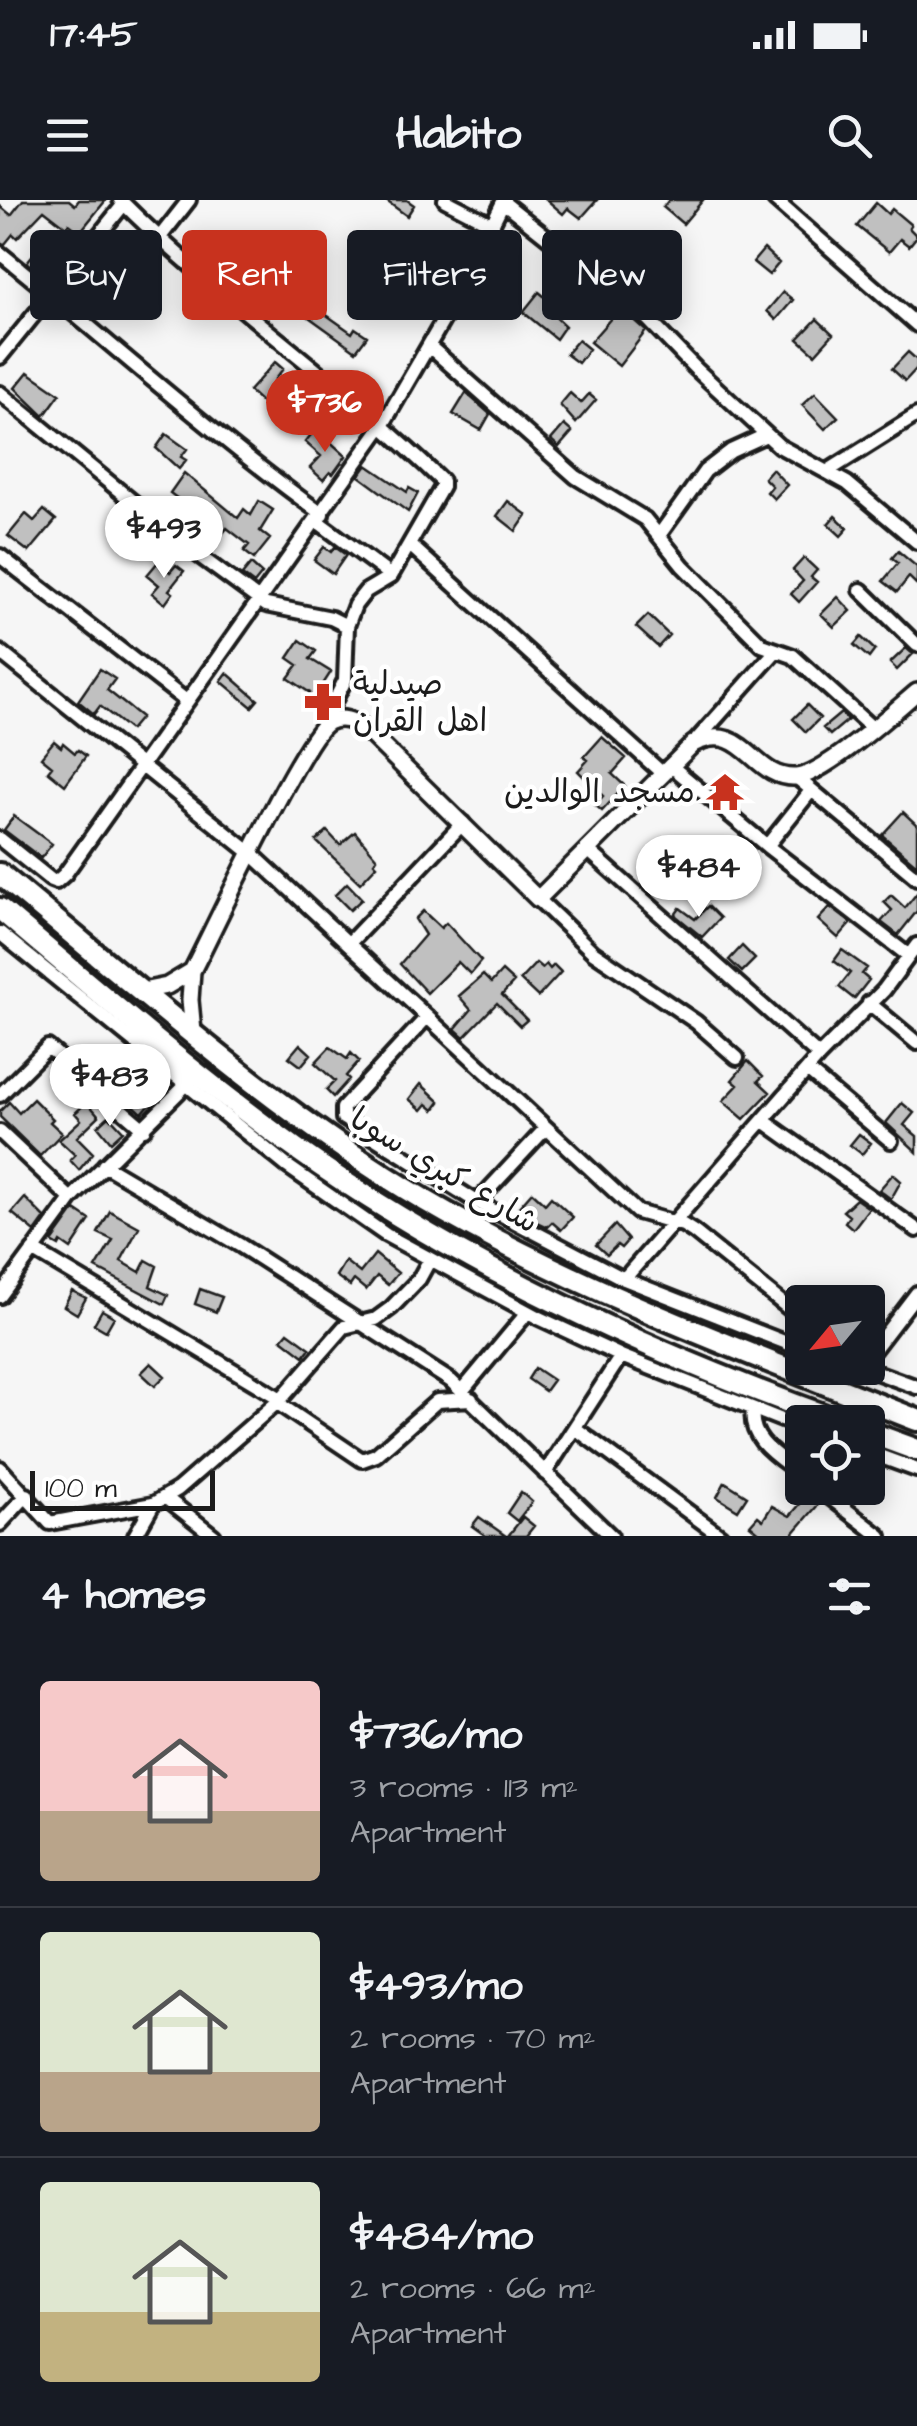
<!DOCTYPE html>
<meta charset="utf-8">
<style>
:root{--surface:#171b24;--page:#20242c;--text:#f1f3f6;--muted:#9ea1a6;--line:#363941;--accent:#c8321e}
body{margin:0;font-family:"Architects Daughter","Playpen Sans Arabic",sans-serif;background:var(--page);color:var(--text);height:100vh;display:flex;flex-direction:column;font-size:38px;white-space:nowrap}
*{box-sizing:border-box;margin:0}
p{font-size:32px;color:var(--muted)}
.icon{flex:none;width:55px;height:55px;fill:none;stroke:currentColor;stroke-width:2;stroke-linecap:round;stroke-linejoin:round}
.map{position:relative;height:1336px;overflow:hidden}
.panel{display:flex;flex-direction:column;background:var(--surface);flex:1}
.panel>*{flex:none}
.guide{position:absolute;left:30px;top:30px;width:858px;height:90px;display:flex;gap:20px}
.needle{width:65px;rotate:241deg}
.fabs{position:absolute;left:785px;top:1085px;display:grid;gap:20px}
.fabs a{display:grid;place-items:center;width:100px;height:100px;border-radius:10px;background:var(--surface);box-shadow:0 5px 25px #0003;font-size:50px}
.scale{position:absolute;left:30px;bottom:25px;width:185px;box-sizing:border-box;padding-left:10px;border:5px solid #1c1c1c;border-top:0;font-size:28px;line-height:35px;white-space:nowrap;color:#1c1c1c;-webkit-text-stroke:8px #fff;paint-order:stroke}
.price{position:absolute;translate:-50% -85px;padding:0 22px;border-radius:35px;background:#fff;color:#222;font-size:32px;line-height:65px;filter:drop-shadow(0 2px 5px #0008)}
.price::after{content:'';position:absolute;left:50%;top:60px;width:30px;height:22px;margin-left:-15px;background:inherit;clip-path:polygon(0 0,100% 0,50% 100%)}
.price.selected{background:var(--accent);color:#fff}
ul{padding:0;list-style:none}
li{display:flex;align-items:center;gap:30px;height:250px;padding:0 40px}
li+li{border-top:2px solid var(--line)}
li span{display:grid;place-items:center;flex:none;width:280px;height:200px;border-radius:10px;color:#555}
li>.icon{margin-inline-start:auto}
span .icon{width:120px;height:120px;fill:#fffc;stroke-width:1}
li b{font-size:42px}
h2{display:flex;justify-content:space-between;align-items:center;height:120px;padding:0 40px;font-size:42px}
.pill{padding:0 35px;border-radius:10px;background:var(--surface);box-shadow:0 5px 25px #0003;font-size:35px;line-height:90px}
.pill.selected{background:var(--accent);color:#fff}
.status{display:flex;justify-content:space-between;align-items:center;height:70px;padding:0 50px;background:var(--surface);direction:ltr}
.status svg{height:28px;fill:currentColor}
header{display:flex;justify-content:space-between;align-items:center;height:130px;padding:0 40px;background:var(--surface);font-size:45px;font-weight:700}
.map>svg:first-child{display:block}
.building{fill:#c0c0c0;stroke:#1c1c1c;stroke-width:2.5}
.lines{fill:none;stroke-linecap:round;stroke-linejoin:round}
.minor-casing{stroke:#1c1c1c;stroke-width:20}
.tertiary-casing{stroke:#1c1c1c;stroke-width:22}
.trunk-casing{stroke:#1c1c1c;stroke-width:28}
.minor{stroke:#fff;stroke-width:12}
.tertiary{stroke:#fff;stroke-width:15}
.trunk{stroke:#fff;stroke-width:20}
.labels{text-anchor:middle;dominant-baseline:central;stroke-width:9;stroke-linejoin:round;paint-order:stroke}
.poi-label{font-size:32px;fill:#1c1c1c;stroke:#fff;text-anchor:start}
.street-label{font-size:32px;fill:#1c1c1c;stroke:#fff}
</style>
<div class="status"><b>17:45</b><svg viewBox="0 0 49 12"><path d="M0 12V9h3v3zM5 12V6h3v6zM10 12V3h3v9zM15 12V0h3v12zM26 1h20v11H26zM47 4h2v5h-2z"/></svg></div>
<header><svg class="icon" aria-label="menu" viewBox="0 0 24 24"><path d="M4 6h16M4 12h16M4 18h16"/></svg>Habito<svg class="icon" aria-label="search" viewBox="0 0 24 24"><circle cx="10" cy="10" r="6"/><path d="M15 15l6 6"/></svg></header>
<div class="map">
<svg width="917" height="1336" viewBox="0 0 917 1336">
<rect width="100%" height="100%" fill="#f6f6f6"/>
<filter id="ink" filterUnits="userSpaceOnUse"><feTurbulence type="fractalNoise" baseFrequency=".01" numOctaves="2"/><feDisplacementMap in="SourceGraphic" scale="20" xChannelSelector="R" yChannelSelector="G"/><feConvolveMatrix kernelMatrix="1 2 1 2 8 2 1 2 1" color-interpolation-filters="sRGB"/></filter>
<g filter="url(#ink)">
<path class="building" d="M23,0H69L75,5L79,0H106L80,32L69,24L66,27L44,10L17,38L13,34L5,44L0,43V6L11,15Z
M385,0H407L414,5L407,16Z
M547,0H597L581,18L568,8L563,14Z
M669,0H703L683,24L663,7Z
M876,3L888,14L892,9L911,25L909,28L917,36L909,46L900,39L889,52L857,26Z
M764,49L779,63L769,75L753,62Z
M35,52L47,62L39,72L27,62Z
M274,69L284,76L280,82L352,133L355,128L367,136L356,151L263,84Z
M92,70L104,80L91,97L78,86Z
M498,72L517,84L507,99L495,91L497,87L491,83Z
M539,92L550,101L545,107L565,126L556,139L523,112Z
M783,92L793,100L776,120L767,111Z
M620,108L646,131L619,166L590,142Z
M817,119L833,134L815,154L798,139Z
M578,140L589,149L578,163L566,154Z
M908,152L917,160V168L905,181L892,169Z
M275,162L283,169L275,179L283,186L265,206L249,191Z
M28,172L60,194L44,216L15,188Z
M466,193L490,214L481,230L453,214Z
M570,193L581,203L589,194L596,200L576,223L560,205Z
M815,193L838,217L825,229L802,205Z
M564,225L572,232L559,247L551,240Z
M316,229L346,256L333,274L330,272L323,280L310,268L321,256L305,242Z
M166,234L187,249L181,257L186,260L179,269L156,248Z
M367,265L407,292L409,288L418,293L408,312L359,276Z
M772,269L787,285L774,299L767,292L772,286L764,278Z
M184,273L238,318L244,309L251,315L259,301L273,310L260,331L270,339L254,359L244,351L249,345L227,328L218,340L196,328L198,325L193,321L198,314L170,293Z
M508,301L527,315L516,331L497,316Z
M44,310L56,320L29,352L8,336L26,314L34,321Z
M835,316L848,328L841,336L828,324Z
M324,347L331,352L335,347L346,355L333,374L314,360Z
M898,351L917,367V385L909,377L897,392L883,381L898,363L892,358Z
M804,358L817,370L811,377L817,382L799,402L791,394L803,381L793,370Z
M158,362L170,372L176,365L184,371L169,390L173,393L165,404L152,393L159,385L147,375Z
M251,364L262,374L254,384L242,375Z
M838,397L851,411L834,427L821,414Z
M648,415L669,435L658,447L636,427Z
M861,437L875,450L869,458L854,445Z
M300,440L316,451L310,459L331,472L318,492L322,494L315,506L306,501L310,493L288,478L298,465L288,458Z
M906,448L913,454L897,470L890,463Z
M100,469L115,479L107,490L141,517L130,530L100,506L94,514L78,501Z
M227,473L258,500L252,507L221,481Z
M807,505L820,518L806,532L793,519Z
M841,513L848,520L830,535L823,528Z
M602,537L626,558L612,574L625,586L602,611L595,605L603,596L578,571L588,560L584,557Z
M54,541L61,547L63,543L75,553L78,550L86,556L65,585L48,571L52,566L41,557Z
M903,612L917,625V665L882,635Z
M14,616L52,644L41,658L4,630Z
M327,631L340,645L355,632L377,658L374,662L377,665L360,683L316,641Z
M347,683L362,699L350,710L335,695Z
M917,693V711L898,735L881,722L892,710L884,702L891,695L905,708Z
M708,706L720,718L702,737L675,715L680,708L695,719Z
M830,707L851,723L838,738L818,720Z
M423,711L441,728L446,723L481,761L470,774L458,762L427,793L400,764L425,735L415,719Z
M742,746L755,759L742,772L729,760Z
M842,750L867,768L862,774L869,780L854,799L839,787L850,773L834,761Z
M536,763L542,768L546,764L550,769L554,765L561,772L538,797L520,780Z
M502,771L514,782L502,795L527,820L520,826L497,803L464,837L455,829L471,810L459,796L483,775L491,783Z
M300,844L311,854L301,866L289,857Z
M330,847L347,859L351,853L359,861L346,876L349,879L333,897L326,890L335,881L315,863Z
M748,861L763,876L758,881L770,892L744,919L723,901L738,885L732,880Z
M148,883L160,893L142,913L132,904Z
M421,884L440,902L434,910L427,904L422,910L409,899Z
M33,899L53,919L50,922L62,933L40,956L0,917V911L9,902L19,913Z
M87,902L99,916L77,937L93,953L79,970L70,960L75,955L59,940L81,920L75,913Z
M902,903L914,913L904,925L917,936V952L886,923Z
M109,916L123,931L111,942L98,926Z
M859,934L871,943L862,954L850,945Z
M893,974L901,981L891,999L879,990Z
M532,992L545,1004L551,997L573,1017L561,1030L552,1022L547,1027L530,1019L518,1008Z
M25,998L45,1018L35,1032L12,1013Z
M856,999L869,1008L853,1029L845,1022L849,1016L843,1011Z
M75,1010L90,1020L71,1049L61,1042L59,1046L52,1042Z
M110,1011L139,1027L121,1061L140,1072L146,1060L157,1066L150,1086L168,1095L164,1104L96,1068L113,1040L98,1033Z
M615,1025L628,1040L621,1048L617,1045L607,1055L596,1045Z
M375,1054L398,1073L388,1085L377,1076L366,1090L354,1080L350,1086L336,1076L345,1061L360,1073Z
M200,1089L222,1097L216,1112L195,1104Z
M72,1091L86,1098L77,1114L64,1106Z
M102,1110L114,1117L106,1131L94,1124Z
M288,1132L310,1148L304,1156L282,1139Z
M151,1163L165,1176L155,1186L141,1173Z
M535,1168L553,1180L545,1191L528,1179Z
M725,1282L747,1296L738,1310L717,1297Z
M521,1292L532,1302L517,1321L507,1313Z
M807,1296L818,1305L791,1336H763L750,1325L758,1316L763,1320L772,1306L790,1316Z
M479,1317L506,1336H486L472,1326Z
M523,1317L534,1326L526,1336H508Z"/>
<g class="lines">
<g class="minor-casing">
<path id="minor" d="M120,0C221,101 340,182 442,281V287L391,376L366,391L355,405L347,426L345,480L322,526
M445,0L493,25
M775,0L917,125
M503,2L640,111L696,169L779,246L847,283L917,342
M160,37L189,0
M0,53C108,140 210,233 322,314
M429,146L576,277L645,319L683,366L762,445L793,456L872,528
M0,157L124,4
M0,193L198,355L266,405L331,418L347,426
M828,271L917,215
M317,321L391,376
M660,334L705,271L731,251L766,235
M410,345L663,574
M0,356L185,500
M861,390L917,445
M0,452L252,654L637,1012L683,1025L694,1032L802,1119
M693,544L775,452
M670,565L767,646
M796,577L917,678
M810,592L767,646L909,756
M0,639L51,680L56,682L65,674L382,226L455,100L504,0
M589,651L819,856
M538,699L593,752L696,822L737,858
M0,733L287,966L386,1035L539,1118L621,1156L802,1228
M350,742L463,623
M869,803L917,843
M427,817L343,908V918L477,1002L624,1079L802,1149
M807,870L891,941
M0,895L48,847L144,929
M764,921L917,1030
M0,932L71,999
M104,965L241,1046L451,1181L611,1336
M477,1002L546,928
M33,1050L281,1199
M624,1079L819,856L884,790L917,745
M0,1096L71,999L185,886
M868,1157L917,1093
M865,1168L917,1187
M463,1190L523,1118
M276,1202L362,1260L376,1255L437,1201L471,1199
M753,1210C748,1242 781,1258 802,1275
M575,1228L721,1336
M868,1252L917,1270
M0,1268L50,1323
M545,1273L621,1156
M818,1288L880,1336
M166,1298L214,1336
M50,1323L153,1304L178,1289L281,1199L344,1127L376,1119L391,1108L419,1079L430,1059
M0,1324L27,1295
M135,1336L153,1304"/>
</g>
<g class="tertiary-casing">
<path id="tertiary" d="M142,791L167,786L192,771
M193,832L190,800L192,771C212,733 304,535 328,522C341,515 353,521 364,528L538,699L693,544C744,518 752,580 796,577C824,575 893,512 917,492"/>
</g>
<g class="trunk-casing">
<path id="trunk" d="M0,674C138,787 272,910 426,1001C581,1092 751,1154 917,1220
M0,709C97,791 192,874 295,948C462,1067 650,1153 842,1222
M868,1232L917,1250"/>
</g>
<use href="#minor" class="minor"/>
<use href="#tertiary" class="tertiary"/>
<use href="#trunk" class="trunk"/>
</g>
</g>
<defs>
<g id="pharmacy-bare" transform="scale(3)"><path d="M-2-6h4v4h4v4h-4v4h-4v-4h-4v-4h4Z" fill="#c8321e" stroke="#fff" stroke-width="2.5" paint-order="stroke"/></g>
<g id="temple-bare" transform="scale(3)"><path d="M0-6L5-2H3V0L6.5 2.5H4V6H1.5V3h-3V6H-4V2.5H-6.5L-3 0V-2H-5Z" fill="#c8321e" stroke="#fff" stroke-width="2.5" paint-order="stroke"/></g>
</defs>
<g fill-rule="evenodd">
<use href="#pharmacy-bare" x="323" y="502"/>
<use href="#temple-bare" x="725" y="592"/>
</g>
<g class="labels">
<g class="poi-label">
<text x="353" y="484">صيدلية<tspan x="353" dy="37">اهل القران</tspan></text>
<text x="695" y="592" text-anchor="end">مسجد الوالدين</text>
</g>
<g class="street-label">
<text transform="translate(444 971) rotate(31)">شارع كبري سوبا</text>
</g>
</g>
</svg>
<div class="fabs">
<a><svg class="needle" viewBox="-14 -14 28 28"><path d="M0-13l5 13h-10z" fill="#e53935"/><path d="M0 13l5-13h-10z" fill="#9ea1a6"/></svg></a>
<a><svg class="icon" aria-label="locate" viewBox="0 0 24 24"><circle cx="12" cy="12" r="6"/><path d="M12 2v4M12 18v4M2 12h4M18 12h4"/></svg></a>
</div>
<div class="scale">100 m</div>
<b class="price selected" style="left:325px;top:255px">$736</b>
<b class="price" style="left:164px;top:381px">$493</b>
<b class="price" style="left:699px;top:720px">$484</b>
<b class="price" style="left:110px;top:929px">$483</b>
<div class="guide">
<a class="pill">Buy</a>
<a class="pill selected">Rent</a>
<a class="pill">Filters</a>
<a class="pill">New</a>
</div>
</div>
<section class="panel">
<h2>4 homes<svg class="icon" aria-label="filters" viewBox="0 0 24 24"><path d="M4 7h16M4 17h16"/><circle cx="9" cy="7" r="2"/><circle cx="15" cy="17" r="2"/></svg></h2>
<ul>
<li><span style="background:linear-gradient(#f6c9c9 65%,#b9a48a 0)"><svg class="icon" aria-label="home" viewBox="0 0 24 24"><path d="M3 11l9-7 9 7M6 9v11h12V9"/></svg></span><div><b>$736/mo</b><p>3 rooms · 113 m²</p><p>Apartment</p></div></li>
<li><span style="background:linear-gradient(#dfe7d0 70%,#b9a48a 0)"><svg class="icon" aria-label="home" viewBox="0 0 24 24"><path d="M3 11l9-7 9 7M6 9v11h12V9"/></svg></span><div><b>$493/mo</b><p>2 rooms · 70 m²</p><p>Apartment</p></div></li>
<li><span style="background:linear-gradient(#dfe7d0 65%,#c2b280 0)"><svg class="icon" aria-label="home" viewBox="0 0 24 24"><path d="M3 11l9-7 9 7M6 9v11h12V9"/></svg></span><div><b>$484/mo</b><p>2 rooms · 66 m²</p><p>Apartment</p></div></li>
</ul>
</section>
